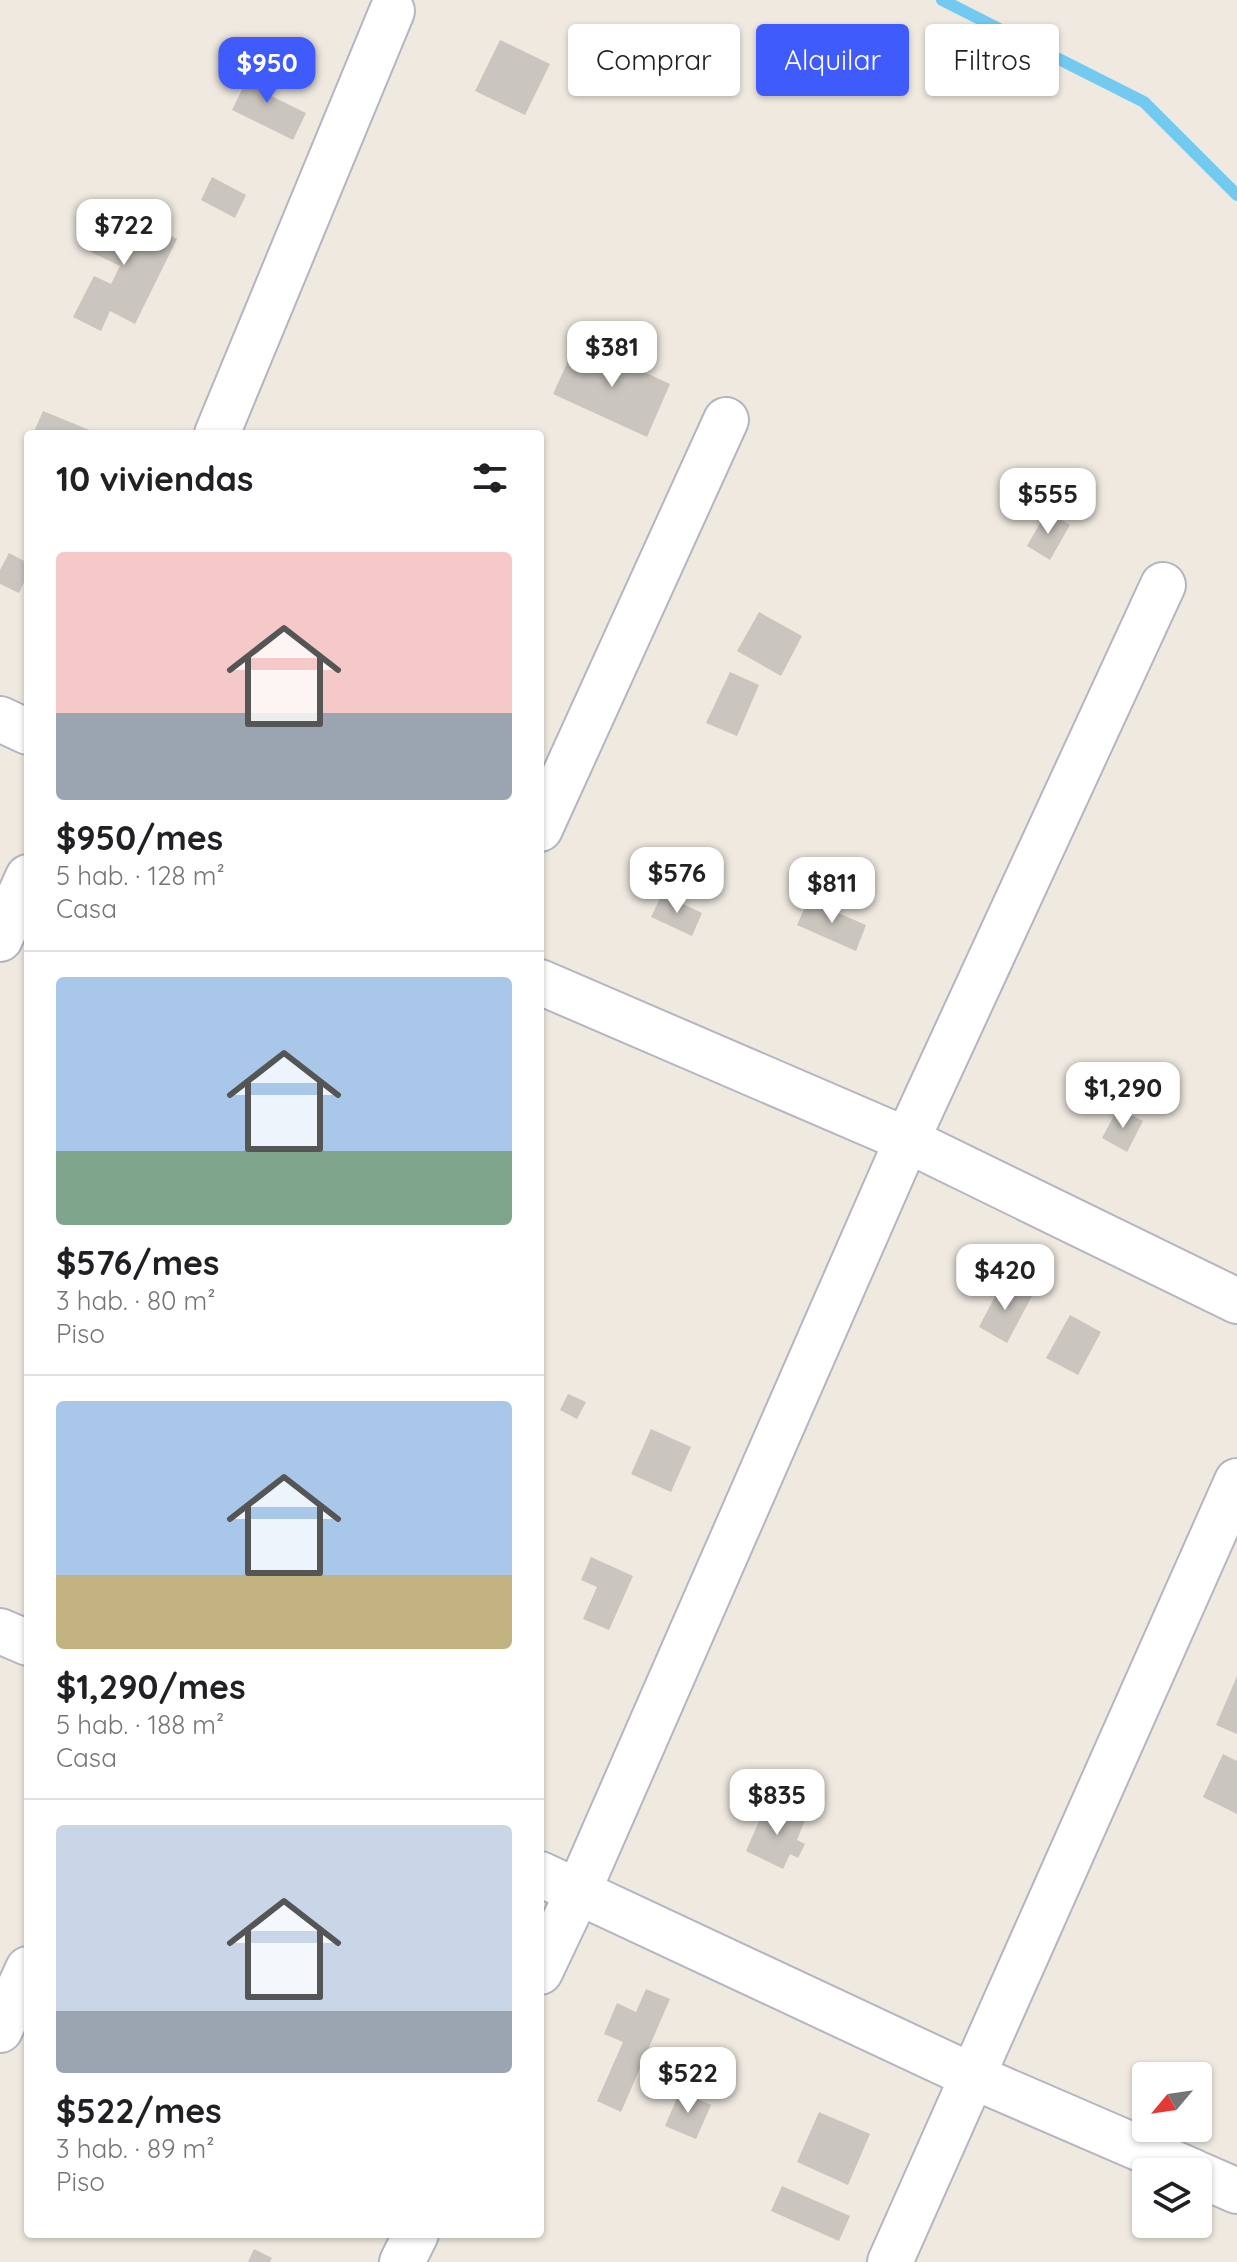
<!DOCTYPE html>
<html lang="es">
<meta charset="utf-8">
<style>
:root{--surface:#fff;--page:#f6f6f6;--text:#202124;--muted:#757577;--line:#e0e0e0;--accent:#405bfb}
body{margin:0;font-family:Quicksand,sans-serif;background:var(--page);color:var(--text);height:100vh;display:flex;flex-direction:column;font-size:30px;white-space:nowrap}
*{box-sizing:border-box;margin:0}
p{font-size:26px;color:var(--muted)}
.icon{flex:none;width:44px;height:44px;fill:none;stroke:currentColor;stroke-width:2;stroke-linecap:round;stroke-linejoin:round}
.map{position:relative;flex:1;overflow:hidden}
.drawer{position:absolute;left:24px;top:430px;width:520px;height:1808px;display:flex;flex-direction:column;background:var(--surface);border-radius:8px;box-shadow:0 2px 6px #0004}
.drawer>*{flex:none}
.top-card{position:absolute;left:568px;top:24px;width:548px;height:72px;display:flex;gap:16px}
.needle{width:52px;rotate:241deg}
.buttons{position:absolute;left:1132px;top:2062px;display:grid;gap:16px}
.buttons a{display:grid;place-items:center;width:80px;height:80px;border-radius:8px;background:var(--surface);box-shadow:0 2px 6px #0004;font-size:40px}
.price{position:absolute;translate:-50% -68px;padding:0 18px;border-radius:16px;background:#fff;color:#222;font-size:26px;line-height:52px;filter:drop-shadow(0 2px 4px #0008)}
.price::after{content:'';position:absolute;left:50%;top:48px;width:24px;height:18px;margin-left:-12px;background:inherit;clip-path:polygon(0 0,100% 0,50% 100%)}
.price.active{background:var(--accent);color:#fff}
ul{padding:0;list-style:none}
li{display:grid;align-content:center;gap:16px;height:424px;padding:0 32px}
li+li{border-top:2px solid var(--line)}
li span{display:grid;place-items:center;height:248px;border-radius:8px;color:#555}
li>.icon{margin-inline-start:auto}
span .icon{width:144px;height:144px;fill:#fffc;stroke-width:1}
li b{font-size:34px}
h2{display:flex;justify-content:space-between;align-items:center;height:96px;padding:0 32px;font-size:34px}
.pill{padding:0 28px;border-radius:8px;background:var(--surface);box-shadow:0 2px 6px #0004;font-size:28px;line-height:72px}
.pill.active{background:var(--accent);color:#fff}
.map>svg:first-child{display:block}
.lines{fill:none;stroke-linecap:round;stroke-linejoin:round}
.stream{stroke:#73caf0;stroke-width:12}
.building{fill:#cac6bf}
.minor-casing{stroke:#b3b6c1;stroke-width:48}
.minor{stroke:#fff;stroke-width:44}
</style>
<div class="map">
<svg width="1237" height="2262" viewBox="0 0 1237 2262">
<rect width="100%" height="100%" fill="#efe9e0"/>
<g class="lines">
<path class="stream" d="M942,0L1144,102L1237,195"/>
</g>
<path class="building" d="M500,40L550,64L525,115L475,91Z
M255,63L273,72L263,92L306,113L293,140L232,110Z
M212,177L246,195L235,218L201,200Z
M107,204L177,239L135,324L110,311L101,331L73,317L94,276L111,284L120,266L85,249Z
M577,341L670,384L647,437L553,394Z
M43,411L92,431L91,434H33Z
M1047,511L1070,525L1050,560L1027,546Z
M9,553L28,563V574L19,593L0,584V570Z
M759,612L802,636L781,676L737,651Z
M730,672L759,685L737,736L706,723Z
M662,894L702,913L692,936L651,917Z
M808,900L866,925L856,951L797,925Z
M1118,1108L1143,1121L1127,1152L1102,1138Z
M1003,1281L1032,1296L1007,1343L979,1327Z
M1070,1315L1101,1332L1078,1375L1046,1358Z
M568,1394L586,1402L577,1419L560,1410Z
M651,1429L691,1447L671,1492L631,1474Z
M591,1557L633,1576L609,1630L583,1619L597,1587L581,1580Z
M1237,1676V1734L1216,1725Z
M1223,1754L1237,1761V1814L1203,1797Z
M767,1803L805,1820L797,1840L805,1844L798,1858L790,1854L783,1869L746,1851Z
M646,1989L670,1999L621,2112L597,2101L623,2042L604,2034L617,2003L636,2012Z
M680,2091L711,2105L696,2139L665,2126Z
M819,2112L870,2134L848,2185L797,2162Z
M782,2186L850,2216L839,2241L771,2211Z
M254,2249L272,2258L270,2262H248Z"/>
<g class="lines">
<g class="minor-casing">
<path id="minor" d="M217,434L392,11
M0,719L28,732
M540,829L726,420
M0,939L28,877
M540,982L907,1140L1237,1301
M0,1631L28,1643
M540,1874L972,2076L1194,2172
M540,1972L578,1892L907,1140L1163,585
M0,2030L28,1969
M1198,2174L1237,2191
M402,2262L416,2234
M890,2262L1237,1481"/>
</g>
<use href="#minor" class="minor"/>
</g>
</svg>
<div class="buttons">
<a><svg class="needle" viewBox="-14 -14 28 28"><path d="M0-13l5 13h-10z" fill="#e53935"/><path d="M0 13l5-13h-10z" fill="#757577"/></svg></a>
<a><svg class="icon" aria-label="layers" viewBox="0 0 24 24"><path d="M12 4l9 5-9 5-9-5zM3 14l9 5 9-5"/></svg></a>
</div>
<b class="price active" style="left:267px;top:105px">$950</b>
<b class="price" style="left:124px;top:267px">$722</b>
<b class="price" style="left:612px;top:389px">$381</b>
<b class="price" style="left:1048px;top:536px">$555</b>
<b class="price" style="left:677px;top:915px">$576</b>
<b class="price" style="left:832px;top:925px">$811</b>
<b class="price" style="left:1123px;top:1130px">$1,290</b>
<b class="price" style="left:1005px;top:1312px">$420</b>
<b class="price" style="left:777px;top:1837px">$835</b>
<b class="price" style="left:688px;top:2115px">$522</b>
<div class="top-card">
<a class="pill">Comprar</a>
<a class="pill active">Alquilar</a>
<a class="pill">Filtros</a>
</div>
<section class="drawer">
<h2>10 viviendas<svg class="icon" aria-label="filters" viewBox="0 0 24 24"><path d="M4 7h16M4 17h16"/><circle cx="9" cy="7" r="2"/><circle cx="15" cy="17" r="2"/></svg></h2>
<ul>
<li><span style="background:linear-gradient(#f6c9c9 65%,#9aa5b1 0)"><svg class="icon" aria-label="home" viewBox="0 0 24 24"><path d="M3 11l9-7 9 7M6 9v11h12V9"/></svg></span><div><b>$950/mes</b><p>5 hab. · 128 m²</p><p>Casa</p></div></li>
<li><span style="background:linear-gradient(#a9c7e8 70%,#7fa58c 0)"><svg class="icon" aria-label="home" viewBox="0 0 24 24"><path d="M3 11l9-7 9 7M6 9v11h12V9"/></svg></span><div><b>$576/mes</b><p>3 hab. · 80 m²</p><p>Piso</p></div></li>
<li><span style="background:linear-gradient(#a9c7e8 70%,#c2b280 0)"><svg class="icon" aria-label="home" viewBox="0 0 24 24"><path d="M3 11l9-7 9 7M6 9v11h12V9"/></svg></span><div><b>$1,290/mes</b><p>5 hab. · 188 m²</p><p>Casa</p></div></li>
<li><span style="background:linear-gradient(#c9d6e8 75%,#9aa5b1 0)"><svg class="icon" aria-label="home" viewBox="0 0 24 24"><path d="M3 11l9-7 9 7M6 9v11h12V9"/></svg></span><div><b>$522/mes</b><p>3 hab. · 89 m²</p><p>Piso</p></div></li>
</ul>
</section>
</div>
